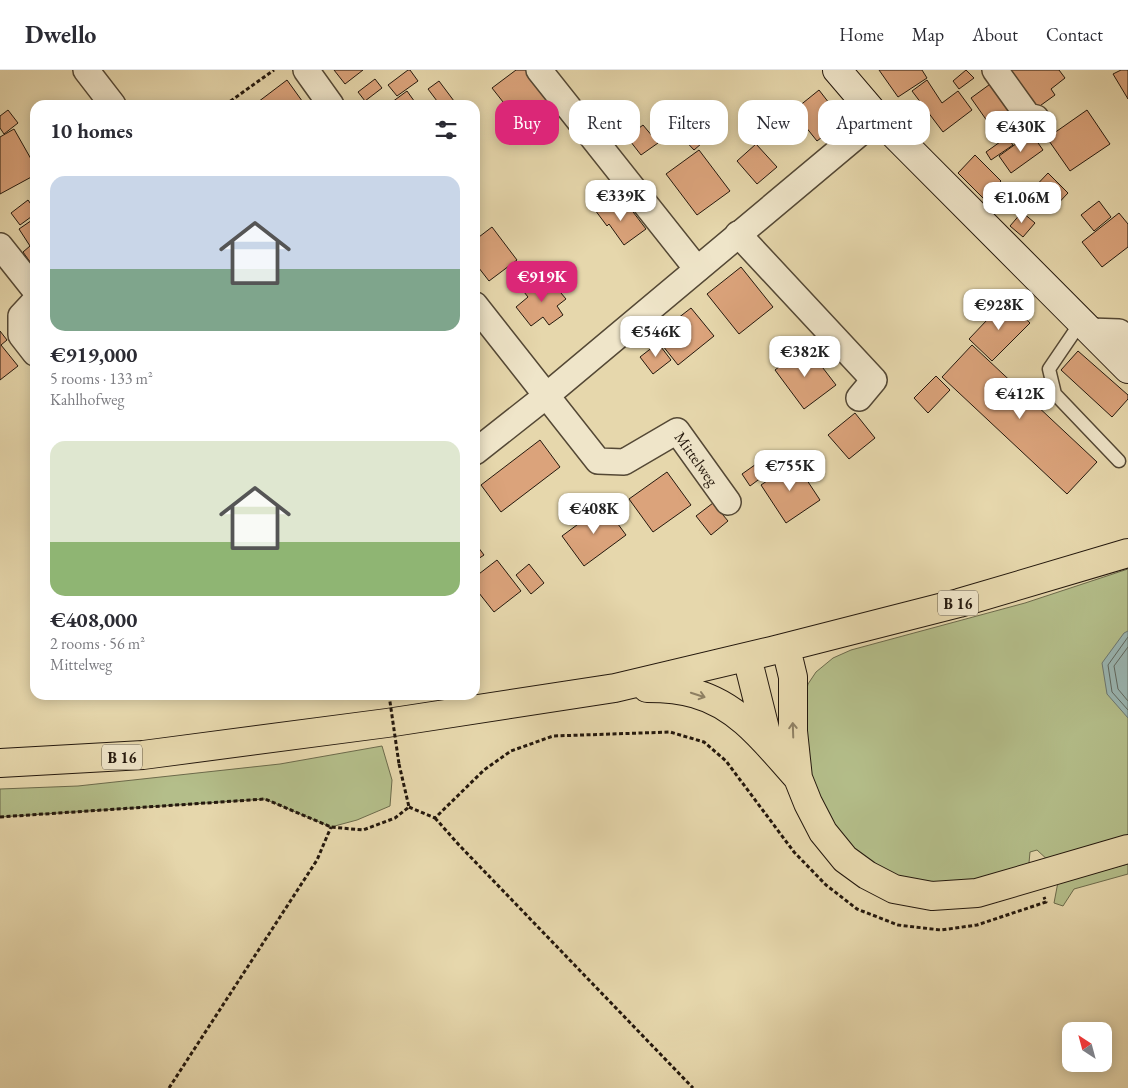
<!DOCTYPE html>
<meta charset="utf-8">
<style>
:root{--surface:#fff;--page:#f7f7f7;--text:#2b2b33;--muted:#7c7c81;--line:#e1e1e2;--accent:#db2777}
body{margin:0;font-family:"EB Garamond",serif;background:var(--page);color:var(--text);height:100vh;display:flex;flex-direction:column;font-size:19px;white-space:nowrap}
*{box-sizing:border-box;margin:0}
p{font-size:16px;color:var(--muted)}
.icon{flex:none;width:28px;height:28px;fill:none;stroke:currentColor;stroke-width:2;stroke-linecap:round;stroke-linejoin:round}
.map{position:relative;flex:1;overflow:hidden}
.side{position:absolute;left:30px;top:30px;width:450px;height:600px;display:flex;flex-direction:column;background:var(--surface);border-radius:15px;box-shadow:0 2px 12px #0003}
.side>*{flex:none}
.top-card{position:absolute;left:495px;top:30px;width:475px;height:45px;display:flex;gap:10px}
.needle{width:32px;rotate:324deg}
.controls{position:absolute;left:1062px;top:952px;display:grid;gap:10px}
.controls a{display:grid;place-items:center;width:50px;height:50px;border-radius:10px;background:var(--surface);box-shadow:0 2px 12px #0003;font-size:25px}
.price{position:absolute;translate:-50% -42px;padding:0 11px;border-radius:10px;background:#fff;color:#222;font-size:16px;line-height:32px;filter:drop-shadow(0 1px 2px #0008)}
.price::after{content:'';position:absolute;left:50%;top:30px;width:15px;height:11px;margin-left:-8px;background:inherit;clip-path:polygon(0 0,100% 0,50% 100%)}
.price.on{background:var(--accent);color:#fff}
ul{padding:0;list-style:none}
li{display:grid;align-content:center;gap:10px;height:265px;padding:0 20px}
li span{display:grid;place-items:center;height:155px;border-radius:15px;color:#555}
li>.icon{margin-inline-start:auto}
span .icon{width:90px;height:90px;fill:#fffc;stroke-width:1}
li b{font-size:21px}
h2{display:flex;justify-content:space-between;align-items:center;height:60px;padding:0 20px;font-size:21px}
.chip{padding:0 18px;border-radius:15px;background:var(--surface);box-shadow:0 2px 12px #0003;font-size:18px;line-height:45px}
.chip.on{background:var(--accent);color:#fff}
header{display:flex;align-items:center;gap:30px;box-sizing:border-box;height:70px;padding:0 25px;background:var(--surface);border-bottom:1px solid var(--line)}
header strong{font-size:24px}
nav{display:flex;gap:28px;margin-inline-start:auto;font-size:18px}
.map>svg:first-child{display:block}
.green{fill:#b4be8a;stroke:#6c6b4c}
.water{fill:#9ab7b4;stroke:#6b7771}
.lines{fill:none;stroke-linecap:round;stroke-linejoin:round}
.shore{stroke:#5f6860;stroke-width:1}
.building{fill:#dba37b;stroke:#24180d}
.lane-casing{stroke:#544835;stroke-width:15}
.street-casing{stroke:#544835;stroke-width:28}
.secondary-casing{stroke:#24180d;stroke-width:30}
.primary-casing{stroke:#24180d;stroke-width:30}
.path{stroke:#24180d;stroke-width:3;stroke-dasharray:4 2.5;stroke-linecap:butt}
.lane{stroke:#efe5c9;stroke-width:12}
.street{stroke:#efe5c9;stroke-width:25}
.secondary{stroke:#efe5c9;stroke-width:28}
.primary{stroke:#e6d7ac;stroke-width:28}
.path-bridge{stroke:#24180d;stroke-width:3;stroke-dasharray:4 2.5;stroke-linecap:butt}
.oneway{stroke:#8f8164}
.labels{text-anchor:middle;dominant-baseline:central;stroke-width:5;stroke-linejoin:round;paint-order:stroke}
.shield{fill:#efe5c9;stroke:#615645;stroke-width:1}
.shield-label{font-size:15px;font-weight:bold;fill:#24180d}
.street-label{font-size:16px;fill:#24180d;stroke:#efe5c9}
</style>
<header>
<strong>Dwello</strong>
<nav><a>Home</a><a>Map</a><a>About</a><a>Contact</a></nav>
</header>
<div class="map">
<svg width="1128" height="1018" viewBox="0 0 1128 1018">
<rect width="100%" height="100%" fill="#e6d7ac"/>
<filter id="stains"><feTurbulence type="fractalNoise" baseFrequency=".004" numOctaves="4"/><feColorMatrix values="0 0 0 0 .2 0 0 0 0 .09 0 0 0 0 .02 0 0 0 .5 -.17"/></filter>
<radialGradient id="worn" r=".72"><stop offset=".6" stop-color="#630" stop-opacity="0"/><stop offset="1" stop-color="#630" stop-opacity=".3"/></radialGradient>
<path class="green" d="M1128,499V769L1050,792L1037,780L1030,782L1029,793L1024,796L975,812L934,814L898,808L852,780L829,755L808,705L805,627L808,614L816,602L833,588L851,580L1025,533Z
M382,676L392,710L390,736L357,750L331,757L265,729L0,747V719L78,716L280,694Z
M1128,794V804L1074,819L1063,836L1054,833L1058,812Z"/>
<path class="water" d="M1128,561V648L1107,624L1102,593L1124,563Z"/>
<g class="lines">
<path class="shore" d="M1128,567L1108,595L1112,622L1128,640
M1128,577L1114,596L1118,619L1128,631"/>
</g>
<path class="building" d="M334,0H363L345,14Z
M408,0H410L418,11L397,26L388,15Z
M516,0H531L555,31L522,56L492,18Z
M879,0H922L927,8L898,27Z
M966,0L974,8L959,19L953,11Z
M1012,0H1059L1065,8L1051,19L1055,25L1037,38L1010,1Z
M1121,0H1128V29L1113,4Z
M375,9L382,18L365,31L358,22Z
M287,10L305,35H254Z
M927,10L942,33L958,21L972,40L943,62L912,21Z
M439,11L457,35H440L428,19Z
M993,12L1022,51L999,68L971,28Z
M819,20L843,51L817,71L793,41Z
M407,21L417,35H388Z
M776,39L789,54L780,62L767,47Z
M8,40L18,53L4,64L0,58V46Z
M1087,40L1110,74L1070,101L1047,68Z
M695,52L709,67L694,80L680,65Z
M643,55L658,73L641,85L627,67Z
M1025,56L1028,62L1016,71L1012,65Z
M14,59L35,96V105L0,124V67Z
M1031,63L1043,80L1011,103L999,86Z
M1007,67L1013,75L991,90L986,82Z
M756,74L777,97L757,114L737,91Z
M699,80L730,121L697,145L666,104Z
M975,85L1001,111L984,129L958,103Z
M1048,103L1068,123L1051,141L1030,122Z
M28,130L35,140V144L20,155L11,143Z
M608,131L616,142L627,134L646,159L624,175L609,154L607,156L595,140Z
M1099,131L1111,147L1094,161L1081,145Z
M1022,142L1035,153L1023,167L1010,156Z
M1119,143L1128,154V177L1102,197L1082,172Z
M35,148V199L23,182L30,176L19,159Z
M492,157L517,190L489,211L475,193V170Z
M741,197L773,237L739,264L707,224Z
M550,210L566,229L557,236L563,245L549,255L543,247L531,256L516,237L528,227L524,222L538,211L542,216Z
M1006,230L1030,253L992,291L969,269Z
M691,238L714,266L678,295L655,266Z
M0,261L7,270L1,275L18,296L0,310Z
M658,273L671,290L653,304L640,287Z
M972,275L1097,392L1067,424L942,307Z
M806,276L836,315L804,339L775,300Z
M1078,281L1128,325V329L1112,347L1061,300Z
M936,306L950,320L928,343L914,328Z
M855,343L875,368L849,389L828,365Z
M540,370L560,397L501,442L481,415Z
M769,385L777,396L750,416L742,404Z
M795,392L820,430L786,453L761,415Z
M667,402L691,435L653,462L629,429Z
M713,433L728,451L711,465L696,446Z
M604,435L626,465L584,496L562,466Z
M475,473L484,485L475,491Z
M497,490L521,521L494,542L475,518V507Z
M529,494L544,513L531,524L516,505Z"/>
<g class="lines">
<g class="lane-casing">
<path id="lane" d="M1081,252L1049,299L1055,324L1119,391"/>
</g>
<g class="street-casing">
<g id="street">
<path d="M86,0L113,35"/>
<path d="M306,0L331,35"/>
<path d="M539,0L697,199"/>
<path d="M995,0L1028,46L1036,48"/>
<path d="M738,164L874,310L859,328"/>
<path d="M0,176L35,220"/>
<path d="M35,231L21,246V265L35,283"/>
<path id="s1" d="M475,235L598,391L624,392L677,361L728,432"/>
<path d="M1090,261L1119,262L1128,268"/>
<path d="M475,382L546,326L878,48"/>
</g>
</g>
<g class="secondary-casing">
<path id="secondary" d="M837,0L878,48L1128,299"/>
</g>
<g class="primary-casing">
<path id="primary" d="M786,578L793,607V661L798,708L808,733L823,762L845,789L867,805L894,819L932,826L977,823L1128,779
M747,587L769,675
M647,618C664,618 680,619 696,624C740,636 769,676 798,708
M0,693L143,685L387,653L615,618L771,581L959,533L1128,483"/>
</g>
<path class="path" d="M225,35L274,0
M399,694L409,737
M409,737L435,748L484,700L511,681L553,666L670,662L704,672L726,691L794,782L826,815L857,839L898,855L941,860L977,855L1046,832L1044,827
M0,747L265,729L331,757L363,760L395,748L409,737
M435,748L459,775L693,1018
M169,1018L317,790L331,757"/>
<use href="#lane" class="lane"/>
<use href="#street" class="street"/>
<use href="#secondary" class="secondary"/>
<use href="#primary" class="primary"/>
<path class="path-bridge" d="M389,625L399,694"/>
</g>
<defs><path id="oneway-shaft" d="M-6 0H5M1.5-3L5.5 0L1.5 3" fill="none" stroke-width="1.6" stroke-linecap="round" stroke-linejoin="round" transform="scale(1.25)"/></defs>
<g class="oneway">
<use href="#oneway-shaft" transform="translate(698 625) rotate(18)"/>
<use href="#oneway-shaft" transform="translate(793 660) rotate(-92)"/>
</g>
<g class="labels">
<g class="shield">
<rect x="938" y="520.5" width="40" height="25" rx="4"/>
<rect x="102" y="674.5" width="40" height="25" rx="4"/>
</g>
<g class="shield-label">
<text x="958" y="533">B 16</text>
<text x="122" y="687">B 16</text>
</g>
<g class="street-label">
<text stroke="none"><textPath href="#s1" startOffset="320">Mittelweg</textPath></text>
</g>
</g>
<rect width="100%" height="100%" filter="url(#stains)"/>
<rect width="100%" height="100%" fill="url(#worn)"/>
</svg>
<div class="controls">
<a><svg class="needle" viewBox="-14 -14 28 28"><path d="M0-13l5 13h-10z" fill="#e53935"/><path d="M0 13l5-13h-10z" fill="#7c7c81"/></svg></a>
</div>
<b class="price" style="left:1021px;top:83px">€430K</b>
<b class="price" style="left:621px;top:152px">€339K</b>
<b class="price" style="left:1022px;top:154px">€1.06M</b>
<b class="price on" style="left:542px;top:233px">€919K</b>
<b class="price" style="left:999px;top:261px">€928K</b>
<b class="price" style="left:656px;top:288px">€546K</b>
<b class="price" style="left:805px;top:308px">€382K</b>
<b class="price" style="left:1020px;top:350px">€412K</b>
<b class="price" style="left:790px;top:422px">€755K</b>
<b class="price" style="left:594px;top:465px">€408K</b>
<div class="top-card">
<a class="chip on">Buy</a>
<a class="chip">Rent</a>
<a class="chip">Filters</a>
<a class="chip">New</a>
<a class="chip">Apartment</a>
</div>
<section class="side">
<h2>10 homes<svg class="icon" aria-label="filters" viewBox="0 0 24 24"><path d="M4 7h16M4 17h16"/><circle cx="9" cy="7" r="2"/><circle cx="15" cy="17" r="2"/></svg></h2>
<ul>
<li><span style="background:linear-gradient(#c9d6e8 60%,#7fa58c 0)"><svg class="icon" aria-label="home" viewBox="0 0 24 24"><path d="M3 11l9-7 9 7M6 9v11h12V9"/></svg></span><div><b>€919,000</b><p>5 rooms · 133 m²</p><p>Kahlhofweg</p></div></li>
<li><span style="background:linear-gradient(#dfe7d0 65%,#8fb573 0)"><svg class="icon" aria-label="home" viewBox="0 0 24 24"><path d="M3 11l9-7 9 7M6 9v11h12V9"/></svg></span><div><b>€408,000</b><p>2 rooms · 56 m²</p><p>Mittelweg</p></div></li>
</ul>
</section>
</div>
